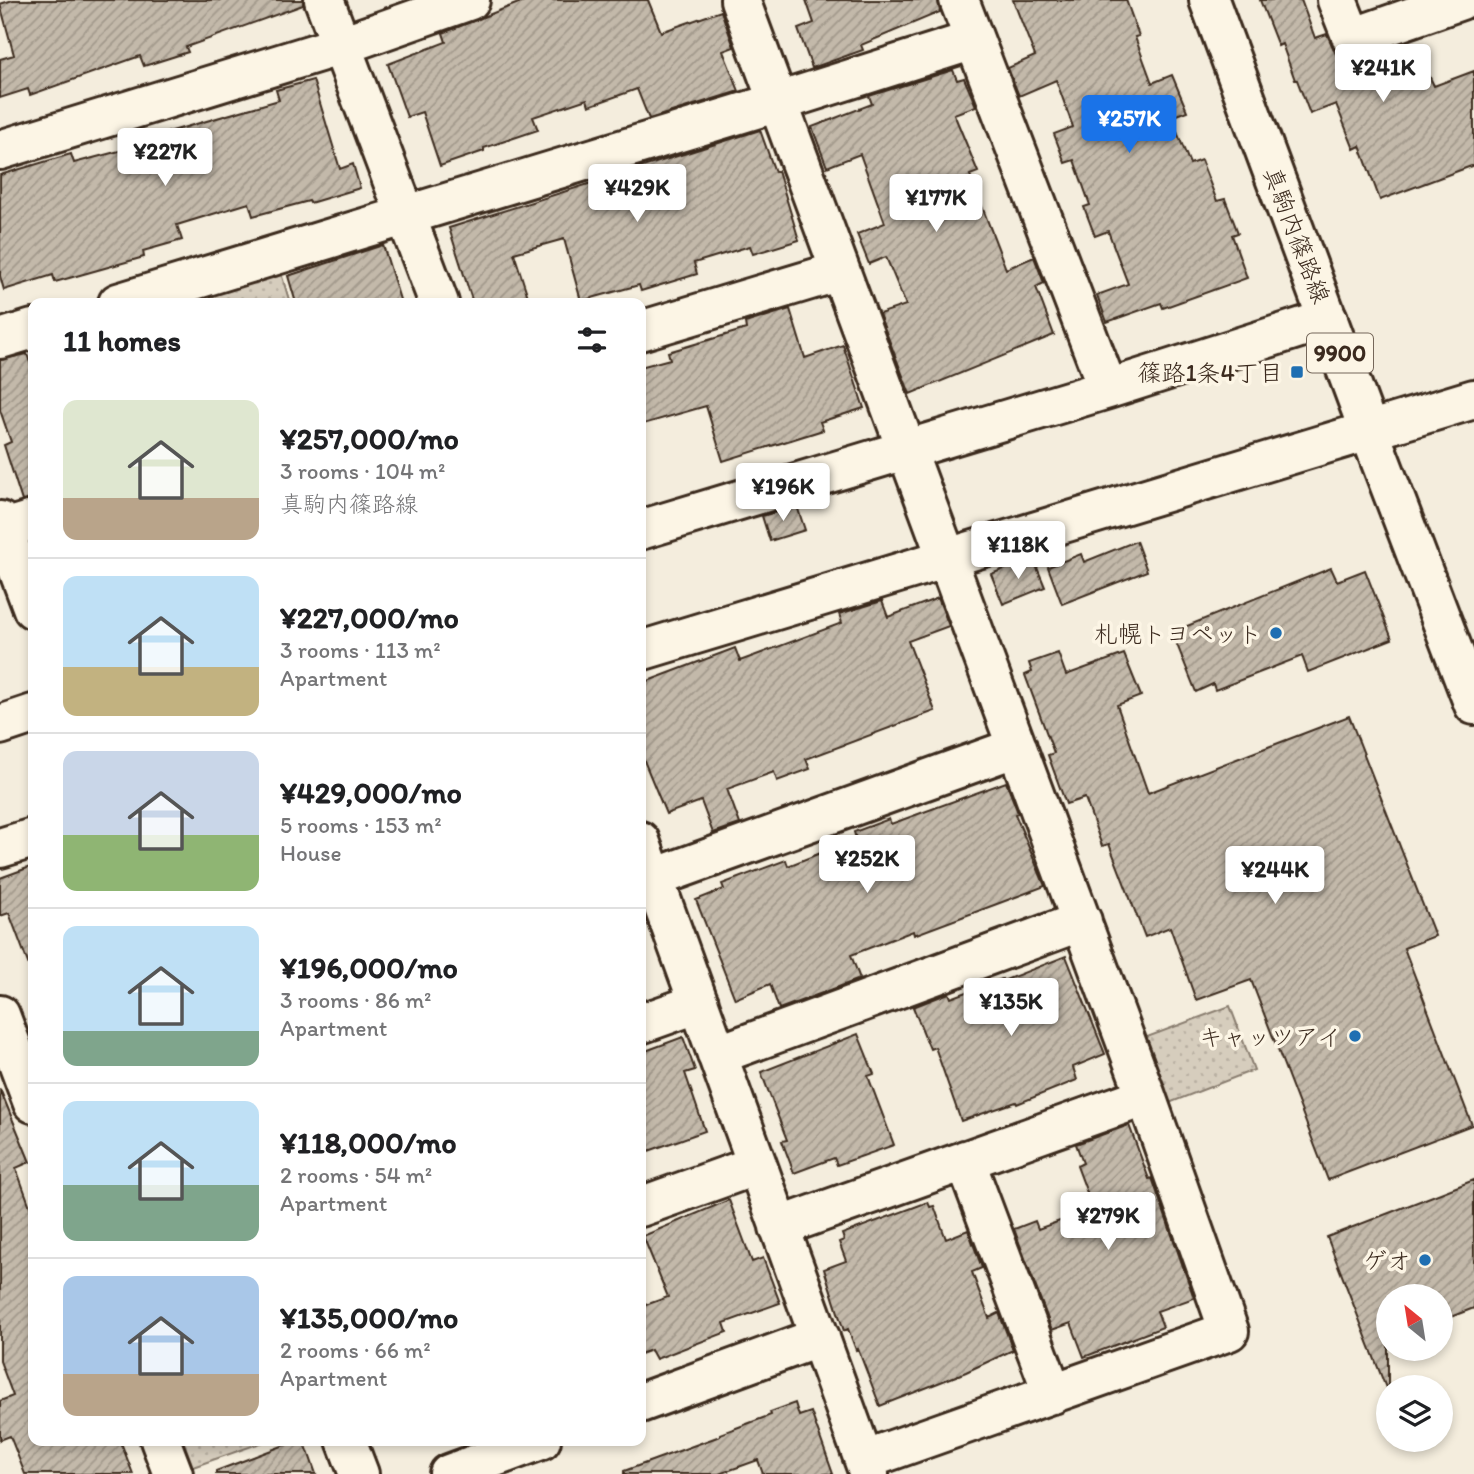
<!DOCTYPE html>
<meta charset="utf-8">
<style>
:root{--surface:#fff;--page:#f6f6f6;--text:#202124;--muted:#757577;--line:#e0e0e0;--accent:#1a73e8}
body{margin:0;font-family:Itim,"Klee One",sans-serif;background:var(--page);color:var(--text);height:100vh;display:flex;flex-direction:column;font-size:26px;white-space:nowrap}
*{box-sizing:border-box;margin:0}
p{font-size:23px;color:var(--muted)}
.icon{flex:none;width:38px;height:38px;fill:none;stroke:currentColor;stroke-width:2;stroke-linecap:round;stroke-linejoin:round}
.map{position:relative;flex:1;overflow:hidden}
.drawer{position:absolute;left:28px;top:298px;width:618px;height:1148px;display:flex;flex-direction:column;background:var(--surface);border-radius:14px;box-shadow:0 4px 10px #0003}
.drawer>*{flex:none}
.needle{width:46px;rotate:330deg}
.fabs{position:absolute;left:1376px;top:1284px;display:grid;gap:14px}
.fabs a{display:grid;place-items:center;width:77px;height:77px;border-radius:50%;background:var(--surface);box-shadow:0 4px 10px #0003;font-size:35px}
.price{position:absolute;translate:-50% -60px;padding:0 16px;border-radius:7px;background:#fff;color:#222;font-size:23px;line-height:46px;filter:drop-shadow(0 2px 4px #0008)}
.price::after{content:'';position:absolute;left:50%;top:42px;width:21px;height:16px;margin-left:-10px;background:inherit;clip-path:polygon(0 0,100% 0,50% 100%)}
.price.current{background:var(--accent);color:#fff}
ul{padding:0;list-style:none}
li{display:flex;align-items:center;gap:21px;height:175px;padding:0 35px}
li+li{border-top:2px solid var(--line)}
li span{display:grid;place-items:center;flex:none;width:196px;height:140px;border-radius:14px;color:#555}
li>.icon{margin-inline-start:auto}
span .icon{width:84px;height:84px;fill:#fffc;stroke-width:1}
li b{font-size:30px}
h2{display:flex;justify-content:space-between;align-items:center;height:84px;padding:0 35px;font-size:30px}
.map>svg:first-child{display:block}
.park{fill:url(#park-dots);stroke:#887c6e;stroke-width:2}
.building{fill:url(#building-hatch);stroke:#3b2a1e;stroke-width:2}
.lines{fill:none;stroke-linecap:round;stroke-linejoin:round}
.minor-casing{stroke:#3b2a1e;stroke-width:44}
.major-casing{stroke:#3b2a1e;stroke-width:44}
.minor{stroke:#fcf5e5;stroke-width:38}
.major{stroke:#fcf5e5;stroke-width:38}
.poi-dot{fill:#1f6fb2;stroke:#fcf5e5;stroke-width:2.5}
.labels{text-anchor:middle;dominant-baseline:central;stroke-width:7;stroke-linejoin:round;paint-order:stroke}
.shield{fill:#fcf5e5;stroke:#75675a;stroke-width:2}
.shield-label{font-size:23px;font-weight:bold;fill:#3b2a1e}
.street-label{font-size:24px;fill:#3b2a1e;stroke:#fcf5e5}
.poi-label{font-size:24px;fill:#3b2a1e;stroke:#fcf5e5;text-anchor:end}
</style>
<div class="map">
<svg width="1474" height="1474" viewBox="0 0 1474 1474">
<defs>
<pattern id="park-dots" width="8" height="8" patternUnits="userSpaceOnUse" patternTransform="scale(1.75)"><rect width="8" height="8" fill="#d6cdbd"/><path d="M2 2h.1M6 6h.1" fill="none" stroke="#b9b0a2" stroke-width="1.8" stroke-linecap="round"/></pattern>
<pattern id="building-hatch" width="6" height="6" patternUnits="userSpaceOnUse" patternTransform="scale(1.75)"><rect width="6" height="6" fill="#c3b9aa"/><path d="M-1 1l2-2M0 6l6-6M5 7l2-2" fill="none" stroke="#a0978a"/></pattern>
</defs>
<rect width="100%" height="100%" fill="#f4eddd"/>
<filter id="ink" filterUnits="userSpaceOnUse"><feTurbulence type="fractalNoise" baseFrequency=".0143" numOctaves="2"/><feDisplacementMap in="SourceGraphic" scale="14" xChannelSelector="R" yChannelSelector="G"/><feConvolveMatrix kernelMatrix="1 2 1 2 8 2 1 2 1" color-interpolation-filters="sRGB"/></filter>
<g filter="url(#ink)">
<path class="park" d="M281,273L290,303H181Z
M1230,1006L1254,1070L1164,1105L1139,1040Z
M183,1440H269L193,1467Z"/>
<path class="building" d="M13,0H303V5L186,47L188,52L144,66L140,56L30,95L28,89L0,98V59L14,55L0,4Z
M526,0H648L661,32L721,11L734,47L723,51L739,91L649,119L637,89L589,106L587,99L533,117L538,130L484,148V151L440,166L422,112L407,117L388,64L446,42L443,33Z
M806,0H938L940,12L861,45L863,50L812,68L798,29L814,23Z
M1013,0H1126L1139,36L1135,37L1152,83L1172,75L1187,111L1171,117L1190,164L1201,160L1217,201L1225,199L1238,233L1232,235L1247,278L1163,308L1161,303L1107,322L1097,295L1128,284L1108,231L1095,236L1084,207L1090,205L1074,160L1065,163L1054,134L1073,127L1056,80L1019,96L1008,68L1035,56Z
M1260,0H1301L1315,38L1327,34L1343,70L1414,43L1434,86L1474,71V165L1380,200L1360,146L1354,149L1336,104L1310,114L1297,80H1295L1282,44L1278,46Z
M953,70L957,80L964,78L976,106L954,114L978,172L970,175L1006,269L1034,257L1044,283L1036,287L1054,335L910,394L879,314L906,305L886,257L869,264L857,234L885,223L860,154L827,167L812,127L872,104L869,96Z
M313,80L340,169L353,164L360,188L310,203L309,201L253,216L249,203L177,225L182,240L143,251L144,257L55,282L53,275L4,290L0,276V175L71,154L74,163L142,145L141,140L279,100L276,90Z
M760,130L775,172L778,171L799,240L753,254L750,246L694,263L697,274L641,291L639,285L581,301L564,239L514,253L530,303H473L449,228Z
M383,245L401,303H296L288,276Z
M790,309L805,358L843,345L864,408L820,422L823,430L723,461L706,406L640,425V367L670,359L668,352L746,329L745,323Z
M27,354L33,371V499L22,501L4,445L11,442L0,410V360Z
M797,506L805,530L770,541L762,516Z
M1136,541L1147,571L1062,604L1048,567L1081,554L1084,562Z
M1033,558L1045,587L1003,604L991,574Z
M1331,568L1337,581L1365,570L1392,639L1308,672L1302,656L1215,690L1213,684L1196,692L1172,632Z
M938,598L949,626L908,641L935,711L806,759L810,769L777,781L774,772L727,789L740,824L713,833L701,801L666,814L640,751V684L735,648L740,661L842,623L839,614L882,601L888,617Z
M1058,653L1066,675L1124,654L1141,696L1117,705L1148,793L1349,716L1435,936L1404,948L1472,1125L1328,1180L1251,980L1196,1000L1170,927L1145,937L1109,844L1102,846L1085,798L1066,804L1048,755L1054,753L1025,675L1032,672L1029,663Z
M1006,782L1018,813L1015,814L1045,886L914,935L913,931L851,955L860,979L779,1009L770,984L735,999L696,900L724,889L722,884L786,860L788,866L856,839L854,832L889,819L891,824Z
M33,866V971H31L9,913L0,916V878Z
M1066,956L1105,1054L1073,1067L1077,1080L1017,1104L1016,1102L961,1121L935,1047L930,1049L913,1007L949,993L951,998L1002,979L1003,981Z
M858,1034L874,1074L868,1076L894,1145L837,1165L834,1158L794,1173L782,1141L787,1140L761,1072Z
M683,1037L695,1070L685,1073L705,1131L640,1154V1053Z
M0,1089L30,1162L16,1168L33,1215V1440H120L133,1474H25L10,1436L0,1440V1401L13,1396L0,1361Z
M1129,1125L1149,1179L1152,1178L1194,1298L1157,1311L1163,1327L1084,1357L1071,1323L1052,1330L1014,1229L1035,1221L1038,1229L1093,1209L1077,1166L1083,1163L1076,1144Z
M1474,1180V1308L1440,1321V1297H1388V1388H1386L1327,1237Z
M729,1200L752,1262L763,1258L780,1303L724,1323L727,1332L656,1359L651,1350L640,1354V1307L668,1297L643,1236Z
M928,1202L930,1207L934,1206L946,1239L968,1230L982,1268L972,1272L989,1318L999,1313L1013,1350L966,1372L880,1406L858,1349L856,1350L848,1329L844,1331L824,1269L846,1261L839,1242L844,1240L842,1234Z
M795,1403L799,1416L811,1412L833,1474H763L758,1460L719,1474H624V1471L720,1436V1434L771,1415L770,1412Z
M298,1440H304L316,1474H216V1471Z"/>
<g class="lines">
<g class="minor-casing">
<path id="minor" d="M324,0L439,303
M740,0L1146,1096L779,1227
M959,0L1108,389
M1337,0L1352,38L1461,0
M0,150L342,45L470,0
M118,303L778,102L974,40
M640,331L840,271
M0,339L33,329
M0,521L33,609
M3,529L33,520
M640,530L1108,389L1328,319
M640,651L1474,399
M0,725L33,714
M640,841L869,1474
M0,848L33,838
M654,878L1017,747
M0,1015L33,1103
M640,1024L699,1003
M717,1055L1082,921
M965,1160L1053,1394
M640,1207L757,1165
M640,1403L820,1337
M160,1440L173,1474
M346,1440L359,1474
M864,1460L1229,1331L1146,1096
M449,1474L541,1440"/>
</g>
<g class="major-casing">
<path id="major" d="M1209,0L1369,431L1474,705"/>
</g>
<use href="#minor" class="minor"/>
<use href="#major" class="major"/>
</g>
</g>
<g class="poi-dot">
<rect x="1290" y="365" width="14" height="14" rx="3.5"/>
<circle cx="1276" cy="633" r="7"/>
<circle cx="1355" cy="1036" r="7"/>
<circle cx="1425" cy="1260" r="7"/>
</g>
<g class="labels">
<rect class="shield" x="1307" y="333.5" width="66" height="39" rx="5"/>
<g class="shield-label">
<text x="1340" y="353">9900</text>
</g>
<g class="street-label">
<text transform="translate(1297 235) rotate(69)">真駒内篠路線</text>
</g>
<g class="poi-label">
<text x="1283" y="372">篠路1条4丁目</text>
<text x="1262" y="633">札幌トヨペット</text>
<text x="1341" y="1036">キャッツアイ</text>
<text x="1411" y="1260">ゲオ</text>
</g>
</g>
</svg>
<div class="fabs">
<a><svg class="needle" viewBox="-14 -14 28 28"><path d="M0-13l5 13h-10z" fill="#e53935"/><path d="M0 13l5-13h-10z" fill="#757577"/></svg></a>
<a><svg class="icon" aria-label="layers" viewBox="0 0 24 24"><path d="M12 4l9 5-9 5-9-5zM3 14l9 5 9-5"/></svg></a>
</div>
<b class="price" style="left:1383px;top:104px">¥241K</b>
<b class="price current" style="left:1129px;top:155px">¥257K</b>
<b class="price" style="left:165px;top:188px">¥227K</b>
<b class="price" style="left:637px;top:224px">¥429K</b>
<b class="price" style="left:936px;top:234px">¥177K</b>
<b class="price" style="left:783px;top:523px">¥196K</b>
<b class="price" style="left:1018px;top:581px">¥118K</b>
<b class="price" style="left:867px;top:895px">¥252K</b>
<b class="price" style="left:1275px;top:906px">¥244K</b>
<b class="price" style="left:1011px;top:1038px">¥135K</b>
<b class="price" style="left:1108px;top:1252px">¥279K</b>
<section class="drawer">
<h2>11 homes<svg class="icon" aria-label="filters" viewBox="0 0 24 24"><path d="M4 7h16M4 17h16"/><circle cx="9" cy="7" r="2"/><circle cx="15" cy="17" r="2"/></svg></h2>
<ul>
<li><span style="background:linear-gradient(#dfe7d0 70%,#b9a48a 0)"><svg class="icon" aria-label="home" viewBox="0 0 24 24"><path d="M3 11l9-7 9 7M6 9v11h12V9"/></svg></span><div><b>¥257,000/mo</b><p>3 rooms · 104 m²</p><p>真駒内篠路線</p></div></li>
<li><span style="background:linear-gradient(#bfe0f5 65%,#c2b280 0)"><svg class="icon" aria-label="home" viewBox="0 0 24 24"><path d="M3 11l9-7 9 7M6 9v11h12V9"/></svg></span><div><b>¥227,000/mo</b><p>3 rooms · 113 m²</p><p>Apartment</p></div></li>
<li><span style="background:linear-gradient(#c9d6e8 60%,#8fb573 0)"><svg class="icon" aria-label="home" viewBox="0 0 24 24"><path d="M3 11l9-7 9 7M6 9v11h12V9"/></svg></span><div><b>¥429,000/mo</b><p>5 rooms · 153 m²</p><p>House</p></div></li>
<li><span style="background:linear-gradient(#bfe0f5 75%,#7fa58c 0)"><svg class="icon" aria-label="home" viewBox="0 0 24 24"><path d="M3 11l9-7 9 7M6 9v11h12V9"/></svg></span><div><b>¥196,000/mo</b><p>3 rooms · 86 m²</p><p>Apartment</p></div></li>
<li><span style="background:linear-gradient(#bfe0f5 60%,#7fa58c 0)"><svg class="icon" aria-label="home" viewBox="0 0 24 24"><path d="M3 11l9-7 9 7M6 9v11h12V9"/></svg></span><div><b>¥118,000/mo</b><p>2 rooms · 54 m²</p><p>Apartment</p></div></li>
<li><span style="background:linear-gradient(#a9c7e8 70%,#b9a48a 0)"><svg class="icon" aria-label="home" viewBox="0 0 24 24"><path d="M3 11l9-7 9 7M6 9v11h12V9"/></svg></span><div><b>¥135,000/mo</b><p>2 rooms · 66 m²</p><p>Apartment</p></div></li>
</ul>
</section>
</div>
